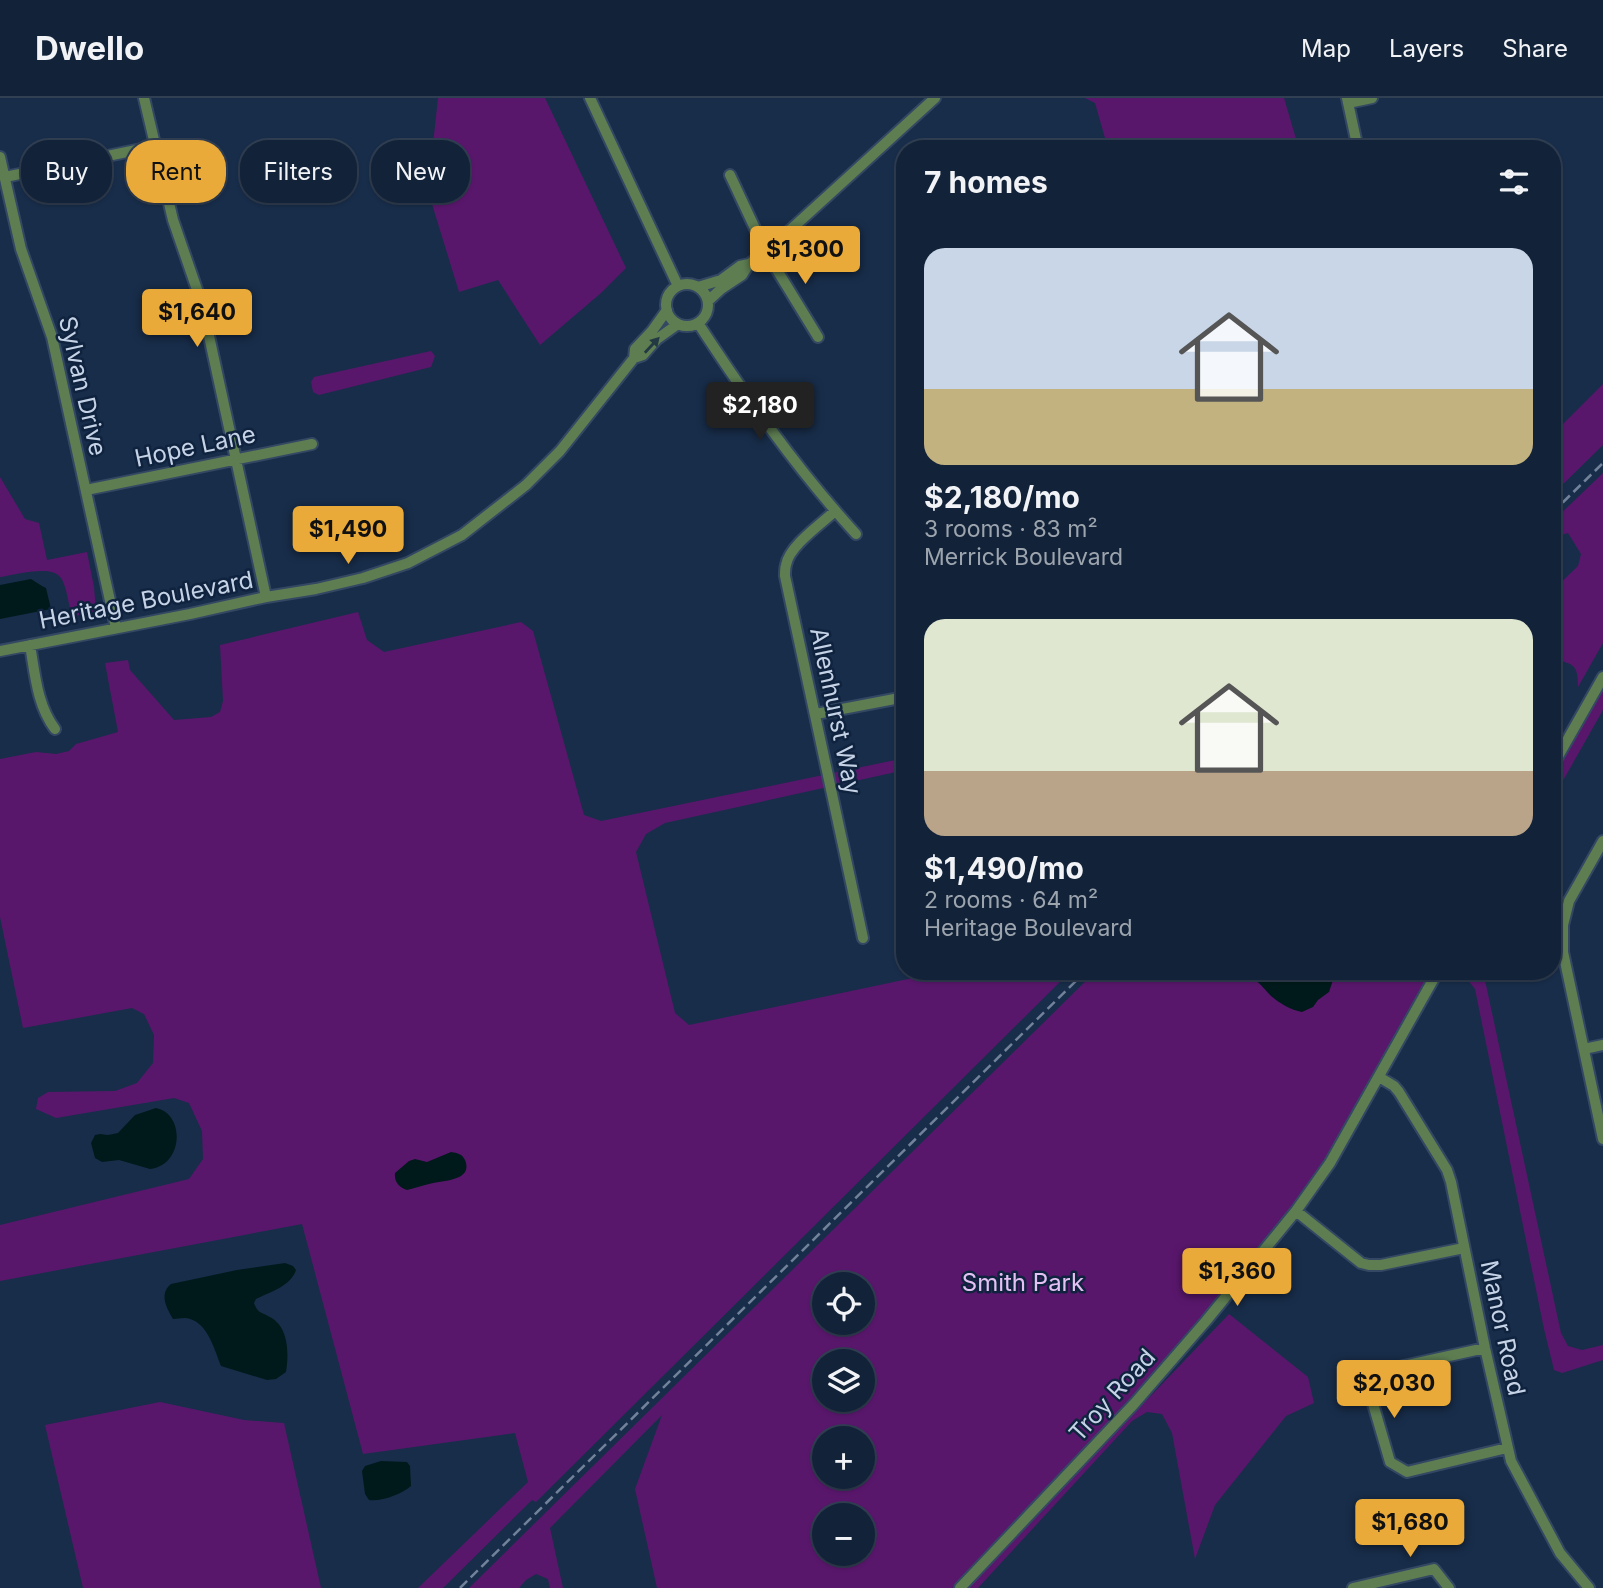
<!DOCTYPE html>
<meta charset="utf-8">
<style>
:root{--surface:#122238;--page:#1f2f43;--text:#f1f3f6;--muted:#9ca4ae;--line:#313f53;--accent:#eaaa39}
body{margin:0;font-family:Inter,sans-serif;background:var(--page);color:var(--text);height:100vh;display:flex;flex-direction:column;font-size:26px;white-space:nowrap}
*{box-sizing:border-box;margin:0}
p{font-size:23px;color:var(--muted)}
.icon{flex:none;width:38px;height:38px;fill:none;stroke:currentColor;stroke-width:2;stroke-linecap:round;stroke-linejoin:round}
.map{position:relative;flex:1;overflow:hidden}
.details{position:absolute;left:896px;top:42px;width:665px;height:840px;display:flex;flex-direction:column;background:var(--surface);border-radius:28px;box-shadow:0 2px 5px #0004,0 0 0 2px var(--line)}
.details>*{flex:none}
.top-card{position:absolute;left:21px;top:42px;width:665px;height:63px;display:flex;gap:14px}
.fabs{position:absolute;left:812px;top:1174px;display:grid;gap:14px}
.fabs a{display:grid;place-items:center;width:63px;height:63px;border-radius:50%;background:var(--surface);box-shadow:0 2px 5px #0004,0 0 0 2px var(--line);font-size:35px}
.price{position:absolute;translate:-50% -60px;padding:0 16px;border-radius:7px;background:var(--accent);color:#111;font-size:23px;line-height:46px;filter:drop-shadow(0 2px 4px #0008)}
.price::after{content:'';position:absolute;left:50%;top:42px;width:21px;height:16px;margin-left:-10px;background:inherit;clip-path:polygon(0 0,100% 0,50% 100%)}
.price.selected{background:#222;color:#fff}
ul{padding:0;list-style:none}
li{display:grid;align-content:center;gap:14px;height:371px;padding:0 28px}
li span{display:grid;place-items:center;height:217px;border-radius:21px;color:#555}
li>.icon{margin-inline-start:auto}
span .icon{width:126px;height:126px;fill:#fffc;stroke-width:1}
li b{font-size:30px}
h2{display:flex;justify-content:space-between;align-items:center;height:84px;padding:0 28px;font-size:30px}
.chip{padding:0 24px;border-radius:28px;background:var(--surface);box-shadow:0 2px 5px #0004,0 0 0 2px var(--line);font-size:24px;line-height:63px}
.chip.selected{background:var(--accent);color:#111}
header{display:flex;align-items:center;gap:42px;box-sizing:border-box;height:98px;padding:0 35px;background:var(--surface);border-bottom:2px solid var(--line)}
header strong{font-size:33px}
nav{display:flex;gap:38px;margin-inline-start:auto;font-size:24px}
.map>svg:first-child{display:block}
.green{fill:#59176c;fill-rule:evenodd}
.water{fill:#001a1b}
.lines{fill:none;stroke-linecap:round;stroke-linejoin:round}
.minor-casing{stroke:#344863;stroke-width:14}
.minor{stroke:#5e7e52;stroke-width:10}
.rail{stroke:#71829a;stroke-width:2.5;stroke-dasharray:10 5;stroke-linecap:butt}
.oneway{fill:#233a44}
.labels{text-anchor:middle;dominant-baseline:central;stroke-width:5;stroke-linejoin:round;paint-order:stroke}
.street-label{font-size:24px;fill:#c6d3e6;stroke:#0f233f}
.park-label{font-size:24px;fill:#e5c0f2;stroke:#0f233f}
</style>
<header>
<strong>Dwello</strong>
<nav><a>Map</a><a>Layers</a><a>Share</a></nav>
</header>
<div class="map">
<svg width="1603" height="1490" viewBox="0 0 1603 1490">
<rect width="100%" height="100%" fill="#182d4a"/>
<path class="green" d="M438,0H545L626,170L601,195L540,247L498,182L459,194L428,93Z
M1085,0H1284L1299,51H1100L1105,40L1095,5Z
M431,253L435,258L431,269L319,297L313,294L311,284L314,279Z
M1603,286V347L1552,397V337Z
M1603,375V545L1578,589C1578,565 1573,566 1552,561V493L1578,468L1581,456L1568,435L1552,440V424Z
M0,379L25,421L39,425L47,462L87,454L94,489L96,513L72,519C69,509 67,489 61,480C52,466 15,477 0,479Z
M358,514L367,542L384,554L521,524L533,533L584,717L601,723L905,660V672L665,725L646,736L636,754L675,915L689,927L946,873H1071L536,1404L532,1402L443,1490H418L528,1384L515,1335L363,1356L302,1126L0,1183V1127L189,1081L203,1061L202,1033L189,1005L174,1000L56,1020L36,1011L38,1000L48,994L115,993L137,985L153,965L154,937L144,916L132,910L23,930L0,819V661L36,654L56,656L69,653L76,646L118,634L105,565L128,562L130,572L174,622L211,619L220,614L223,603L220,547Z
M1603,591V612L1552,702V681Z
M1096,873H1432L1311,1091L1165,1267L952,1490H657L635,1391L662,1317L550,1430L563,1490H550L548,1481L536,1476L526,1482L519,1490H469ZM824,1186H863V1225H824ZM824,1264H863V1302H824ZM824,1340H863V1379H824ZM824,1418H863V1456H824Z
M1453,873H1483L1561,1235L1568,1248L1582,1252L1603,1247V1262L1562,1275L1554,1272L1544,1231L1475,891L1463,876H1452Z
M1229,1216L1308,1279L1314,1305L1286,1318L1215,1407L1195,1461L1172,1335L1162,1316L1147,1314L1132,1323L978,1490H967Z
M160,1304L244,1322L284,1325L321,1490H83L45,1327Z"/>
<path class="water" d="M31,481L42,488L46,490L51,511L0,521V487Z
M1223,873H1336L1329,894L1318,902L1313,909L1302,914C1291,912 1279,905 1271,898C1266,893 1261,886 1255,882C1245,876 1233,881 1223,873Z
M156,1010C186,1016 183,1068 150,1071L119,1062L102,1064L95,1060L91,1045L95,1037L100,1036L108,1037L118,1035L135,1017Z
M451,1054C458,1055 462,1056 465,1062C474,1084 440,1082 429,1086C421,1088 415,1090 407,1092C399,1089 394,1084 395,1075L409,1063L415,1061L427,1064Z
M285,1165L293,1168L296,1172C291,1188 270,1194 256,1201L254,1205C258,1216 262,1214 270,1219C289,1229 289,1256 286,1274L276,1281L267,1282L221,1268C215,1253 208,1226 190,1221C185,1219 179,1221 173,1221C166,1209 159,1196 171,1186L237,1172Z
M381,1363L407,1364L410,1368L411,1388C402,1396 381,1404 369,1402L365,1396L362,1373L365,1368Z"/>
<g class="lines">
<g class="minor-casing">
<path id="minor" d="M144,0L173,122L202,206L266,499
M590,0L678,188
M1347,0L1358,51
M1348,5L1372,0
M0,59L21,151L52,239L116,530
M730,77L766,154L818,239
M5,79L156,48
M666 207a21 21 0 1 1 42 0a21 21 0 1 1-42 0Z
M698,189L721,182L740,168L749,166
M708,203L721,191L742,177L749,166L766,154L935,0
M667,212L652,233L635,251L634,260L643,257L657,241L678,226
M698,225C747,300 796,370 856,436
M86,392L312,346
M835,413C821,426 789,448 786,467C785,470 785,474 785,478L863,840
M30,547C35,576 37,607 55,631
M0,553L190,516L266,499L316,491L363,480L408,465L462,437L526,387L560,353L634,260
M816,616L905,599
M1552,669L1603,579
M1603,743L1569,803L1563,827V854L1603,1041
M1584,951L1603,947
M1379,979L1394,988L1399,994L1447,1072L1451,1084L1485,1250L1511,1363L1560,1455L1589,1490
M1296,1113L1361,1165L1369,1167H1381L1464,1150
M1485,1250L1381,1273L1369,1292L1390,1364L1407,1374L1507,1350
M960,1490L1134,1306L1206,1223L1296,1113L1330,1065L1438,873
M1353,1490L1434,1471L1449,1490"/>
</g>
<use href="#minor" class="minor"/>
<path class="rail" d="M1552,415L1603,365
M460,1490L1086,873"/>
</g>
<defs><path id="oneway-solid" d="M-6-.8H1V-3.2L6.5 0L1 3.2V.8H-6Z" transform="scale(1.75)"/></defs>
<use class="oneway" href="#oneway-solid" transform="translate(652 247) rotate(-47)"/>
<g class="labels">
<g class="street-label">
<text transform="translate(83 288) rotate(77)">Sylvan Drive</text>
<text transform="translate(195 348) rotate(-12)">Hope Lane</text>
<text transform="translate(146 502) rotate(-11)">Heritage Boulevard</text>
<text transform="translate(836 613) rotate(78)">Allenhurst Way</text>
<text transform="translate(1503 1230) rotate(78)">Manor Road</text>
<text transform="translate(1112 1297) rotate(-48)">Troy Road</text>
</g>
<g class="park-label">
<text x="1023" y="1184">Smith Park</text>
</g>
</g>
</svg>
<div class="fabs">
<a><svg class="icon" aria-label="locate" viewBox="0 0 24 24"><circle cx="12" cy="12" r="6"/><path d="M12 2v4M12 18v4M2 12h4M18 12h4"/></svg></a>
<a><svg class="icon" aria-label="layers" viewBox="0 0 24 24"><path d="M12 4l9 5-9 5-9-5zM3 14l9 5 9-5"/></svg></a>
<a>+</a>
<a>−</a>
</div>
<b class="price" style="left:805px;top:188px">$1,300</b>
<b class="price" style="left:197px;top:251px">$1,640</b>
<b class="price selected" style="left:760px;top:344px">$2,180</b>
<b class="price" style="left:348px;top:468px">$1,490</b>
<b class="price" style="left:1237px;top:1210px">$1,360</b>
<b class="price" style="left:1394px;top:1322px">$2,030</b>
<b class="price" style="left:1410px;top:1461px">$1,680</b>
<div class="top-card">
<a class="chip">Buy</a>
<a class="chip selected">Rent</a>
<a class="chip">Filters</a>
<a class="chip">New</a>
</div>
<section class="details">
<h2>7 homes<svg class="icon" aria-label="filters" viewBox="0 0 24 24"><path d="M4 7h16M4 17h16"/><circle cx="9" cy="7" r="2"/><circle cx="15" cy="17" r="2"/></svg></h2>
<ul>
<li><span style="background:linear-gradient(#c9d6e8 65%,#c2b280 0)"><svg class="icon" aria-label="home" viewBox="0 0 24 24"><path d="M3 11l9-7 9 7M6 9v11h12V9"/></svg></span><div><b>$2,180/mo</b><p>3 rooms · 83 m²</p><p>Merrick Boulevard</p></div></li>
<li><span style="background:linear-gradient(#dfe7d0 70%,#b9a48a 0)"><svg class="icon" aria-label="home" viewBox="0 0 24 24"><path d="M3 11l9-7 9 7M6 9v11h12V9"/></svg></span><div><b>$1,490/mo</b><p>2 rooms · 64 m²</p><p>Heritage Boulevard</p></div></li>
</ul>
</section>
</div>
